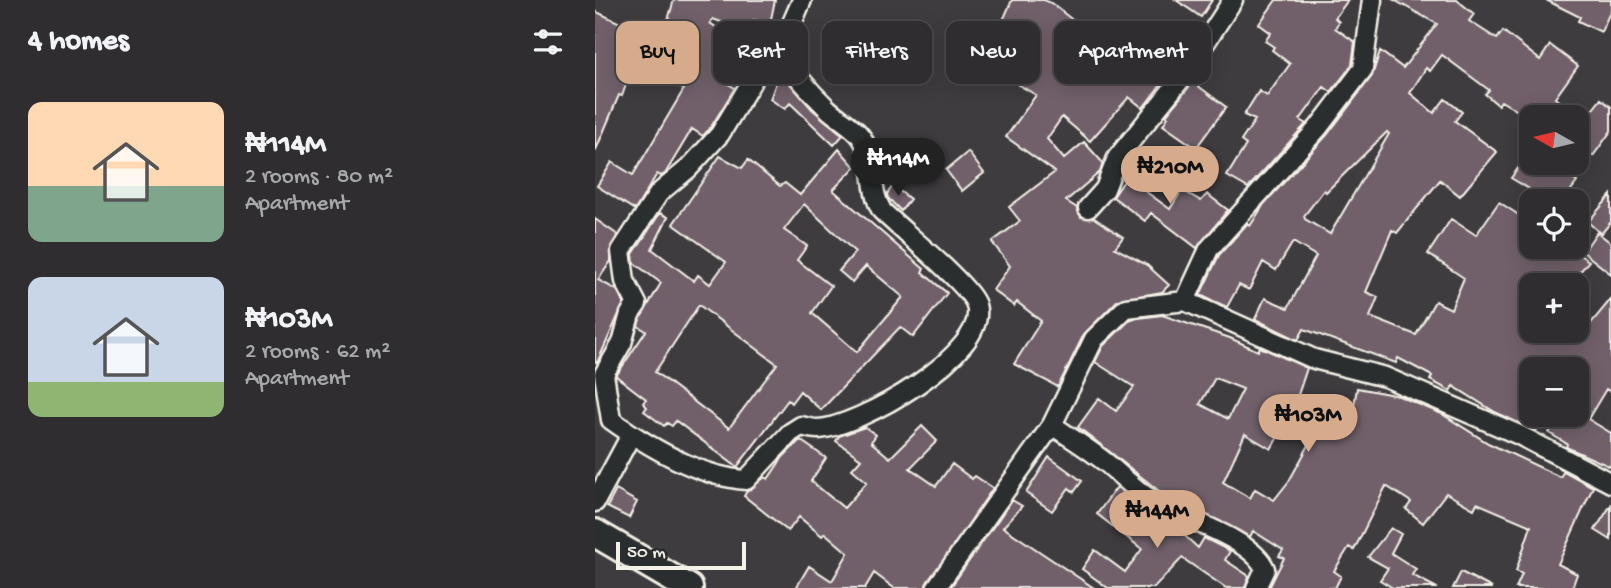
<!DOCTYPE html>
<meta charset="utf-8">
<style>
:root{--surface:#2f2d30;--page:#3b393c;--text:#f1f3f6;--muted:#a7a8ab;--line:#4a494c;--accent:#d6ab8b}
body{margin:0;font-family:"Gochi Hand",sans-serif;background:var(--page);color:var(--text);height:100vh;display:flex;flex-direction:column;font-size:26px;white-space:nowrap}
*{box-sizing:border-box;margin:0}
p{font-size:23px;color:var(--muted)}
.icon{flex:none;width:38px;height:38px;fill:none;stroke:currentColor;stroke-width:2;stroke-linecap:round;stroke-linejoin:round}
.map{position:relative;flex:1;overflow:hidden}
.side{display:flex;flex-direction:column;background:var(--surface);width:595px}
.side>*{flex:none}
.guide{position:absolute;left:21px;top:21px;width:665px;height:63px;display:flex;gap:14px}
.needle{width:46px;rotate:278deg}
.controls{position:absolute;left:924px;top:105px;display:grid;gap:14px}
.controls a{display:grid;place-items:center;width:70px;height:70px;border-radius:14px;background:var(--surface);box-shadow:0 4px 18px #0003,0 0 0 2px var(--line);font-size:35px}
.scale{position:absolute;left:21px;bottom:18px;width:130px;box-sizing:border-box;padding-left:7px;border:4px solid #f4f1e8;border-top:0;font-size:19px;line-height:24px;white-space:nowrap;color:#f4f1e8;-webkit-text-stroke:5px #2a2d2e;paint-order:stroke}
.price{position:absolute;translate:-50% -60px;padding:0 16px;border-radius:24px;background:var(--accent);color:#111;font-size:23px;line-height:46px;filter:drop-shadow(0 2px 4px #0008)}
.price::after{content:'';position:absolute;left:50%;top:42px;width:21px;height:16px;margin-left:-10px;background:inherit;clip-path:polygon(0 0,100% 0,50% 100%)}
.price.active{background:#222;color:#fff}
ul{padding:0;list-style:none}
li{display:flex;align-items:center;gap:21px;height:175px;padding:0 28px}
li span{display:grid;place-items:center;flex:none;width:196px;height:140px;border-radius:14px;color:#555}
li>.icon{margin-inline-start:auto}
span .icon{width:84px;height:84px;fill:#fffc;stroke-width:1}
li b{font-size:30px}
h2{display:flex;justify-content:space-between;align-items:center;height:84px;padding:0 28px;font-size:30px}
.chip{padding:0 24px;border-radius:14px;background:var(--surface);box-shadow:0 4px 18px #0003,0 0 0 2px var(--line);font-size:24px;line-height:63px}
.chip.active{background:var(--accent);color:#111}
main{display:flex;flex:1;min-height:0}
.map>svg:first-child{display:block}
.building{fill:#71606b;stroke:#f4f1e8;stroke-width:2;fill-rule:evenodd}
.lines{fill:none;stroke-linecap:round;stroke-linejoin:round}
.street-casing{stroke:#f4f1e8;stroke-width:23}
.primary-casing{stroke:#f4f1e8;stroke-width:32}
.street{stroke:#2a2d2e;stroke-width:18}
.primary{stroke:#2a2d2e;stroke-width:26}
</style>
<main>
<section class="side">
<h2>4 homes<svg class="icon" aria-label="filters" viewBox="0 0 24 24"><path d="M4 7h16M4 17h16"/><circle cx="9" cy="7" r="2"/><circle cx="15" cy="17" r="2"/></svg></h2>
<ul>
<li><span style="background:linear-gradient(#ffd9b3 60%,#7fa58c 0)"><svg class="icon" aria-label="home" viewBox="0 0 24 24"><path d="M3 11l9-7 9 7M6 9v11h12V9"/></svg></span><div><b>₦114M</b><p>2 rooms · 80 m²</p><p>Apartment</p></div></li>
<li><span style="background:linear-gradient(#c9d6e8 75%,#8fb573 0)"><svg class="icon" aria-label="home" viewBox="0 0 24 24"><path d="M3 11l9-7 9 7M6 9v11h12V9"/></svg></span><div><b>₦103M</b><p>2 rooms · 62 m²</p><p>Apartment</p></div></li>
</ul>
</section>
<div class="map">
<svg width="1016" height="588" viewBox="0 0 1016 588">
<rect width="100%" height="100%" fill="#3f3c40"/>
<filter id="ink" filterUnits="userSpaceOnUse"><feTurbulence type="fractalNoise" baseFrequency=".0143" numOctaves="2"/><feDisplacementMap in="SourceGraphic" scale="14" xChannelSelector="R" yChannelSelector="G"/><feConvolveMatrix kernelMatrix="1 2 1 2 8 2 1 2 1" color-interpolation-filters="sRGB"/></filter>
<g filter="url(#ink)">
<path class="building" d="M79,0H180L175,24L159,20L155,33L118,19L115,23L160,54L157,60L131,53L123,78L140,88L116,127L108,136L97,129L70,174L66,176L62,174L40,210L2,186L17,162L38,175L89,89L42,68L36,81L33,79L27,96L24,95L0,152V11L61,40L65,31L69,33Z
M417,0H449L456,3L536,66L564,23L596,44L548,108L534,97L495,141L467,117L452,139L469,159L489,142L508,163L505,172L471,201L482,208L486,217L499,218L528,237L520,248L552,265L574,285L567,292L523,300L489,334L463,387L419,364L446,321L422,302L419,306L398,290L415,266L397,242L425,221L414,207L460,172L411,137L441,95L424,85L433,67L415,58L427,37L405,27Z
M581,0H617L606,17Z
M681,0H753L740,18L744,22L740,28L760,42L757,65L736,92L729,87L705,120L711,124L653,188L632,176L651,145L646,141L660,120L649,115L664,91L672,96L695,64L677,50L679,47L670,41L676,33L664,24Z
M799,0H862L879,14L874,21L902,39L908,31L945,60L955,45L983,66L960,98L991,118L1006,99L1016,107V131L998,156L982,144V117H933L906,101L903,105L890,94L894,90L847,55L835,71L831,68L815,93L839,113L850,99L867,112L860,121L902,152L865,196L845,180L802,233L797,230L771,292L783,297L775,317L821,335L840,301L856,309L869,278L833,254L856,219L881,235L904,202L936,223V247H972L994,261L974,285H933L936,288V331H982V319L993,327L1016,299V392L1011,389L993,419L1016,433V467L971,447L972,444L954,433L965,415H982V369H936V415L950,418L941,431L900,412L858,386L855,391L835,380L837,376L803,358L801,363L709,329L703,340L660,319L670,298L693,308L721,256L698,242L681,270L668,262L654,290L644,285L632,307L605,295L624,255L652,224L655,226L669,204L732,135L777,76L785,51L808,68L842,24ZM792,132L794,134L735,234L710,219L709,216L729,190L731,192Z
M951,0H1016V10L1006,32L983,21L985,17Z
M185,72L217,109L248,135L239,145L195,103L190,109L175,99Z
M598,82L631,107L601,148L568,125L573,117L571,115Z
M244,149L260,167L238,190L329,269L327,272L352,293L318,337L305,327L226,410L205,391L196,403L193,400L142,467L81,421L77,426L72,423L69,426L49,411L52,407L48,403L51,399L21,376L51,331L43,326L45,319L66,283L39,263L38,254L65,213L73,217L57,249L99,281L103,275L115,284L131,262L78,224L125,156L147,168L153,160L185,186L190,183L205,195ZM209,204L260,252L244,271L257,282L271,266L308,297L262,352L217,313L236,286L202,260L212,246L189,230ZM104,305L182,364L134,428L60,372Z
M373,152L389,173L367,191L351,170Z
M544,159L562,168L550,191L575,209L587,190L606,201L612,194L633,210L602,248L556,213L550,221L518,197Z
M927,163H956L982,182L968,201H954L916,178Z
M298,186L315,199L306,211L293,198L292,194Z
M1016,195V222L1006,234L993,222Z
M0,219L23,235L16,246V261L3,280L22,290L29,303L2,363L0,361Z
M1002,232L1016,243V274L988,252Z
M567,315L635,338L663,351L665,347L712,368L701,401L735,414L737,409L757,417L762,388L804,396L847,414L893,443L965,477L969,471L998,487L963,564L982,574L977,588H921L927,574L921,571L936,526L882,503L879,509L851,493L828,523L811,509L816,502L791,486L759,550L754,547L739,571L746,576L740,588H674L689,558L684,556L688,550L658,531L655,537L568,494L483,427L504,398L521,411L539,387L500,362L508,346L536,319ZM620,378L648,389L633,419L605,404ZM690,425L719,436L694,481L679,500L660,489L655,498L628,482L650,434L676,449Z
M327,426L342,441L315,468L341,486L357,464L377,479L380,476L398,488L330,588H299L279,573L270,588H201L214,566L237,581L253,553L230,533L227,536L204,517L193,531L149,496L152,491L170,477L173,479L188,457L205,440L231,458L216,481L249,508L272,482L257,469L266,459L241,441L244,436L270,427L281,435L276,442L295,458Z
M454,457L487,481L479,492L474,488L457,511L431,493Z
M522,487L549,508L576,523L603,548L609,538L635,551L630,560L654,576L650,588H631L587,558L559,588H513L487,569L500,550L530,572L547,549L502,514Z
M21,490L42,502L34,518L12,507Z
M417,500L427,506L408,527L499,588H355Z
M1016,505V540L1000,530Z
M796,528L806,534L796,553L821,569L817,575L842,588H798L785,580L793,568L773,557Z
M866,572L897,588H858Z"/>
<g class="lines">
<g class="street-casing">
<path id="street" d="M181,46C196,69 212,89 232,108C243,119 261,127 268,140C282,163 273,188 287,211C305,229 376,286 381,305C396,353 262,428 222,429C217,429 211,427 206,426L195,433L151,480C104,477 54,447 16,420L9,374L27,343L35,314L42,304L30,281L26,251L64,193L94,168L125,134L171,58L193,32L207,0
M493,208L510,189L522,158L590,74L638,0
M590,301L614,249L723,128L768,69L777,0
M457,425C476,438 496,450 514,465C532,481 549,497 570,508C596,521 659,541 670,569L661,588
M0,502L36,435
M341,588L457,425L499,339L531,308L590,301L719,359L790,377L924,435L1016,483"/>
</g>
<g class="primary-casing">
<path id="primary" d="M0,533L94,588"/>
</g>
<use href="#street" class="street"/>
<use href="#primary" class="primary"/>
</g>
</g>
</svg>
<div class="controls">
<a><svg class="needle" viewBox="-14 -14 28 28"><path d="M0-13l5 13h-10z" fill="#e53935"/><path d="M0 13l5-13h-10z" fill="#a7a8ab"/></svg></a>
<a><svg class="icon" aria-label="locate" viewBox="0 0 24 24"><circle cx="12" cy="12" r="6"/><path d="M12 2v4M12 18v4M2 12h4M18 12h4"/></svg></a>
<a>+</a>
<a>−</a>
</div>
<div class="scale">50 m</div>
<b class="price active" style="left:303px;top:198px">₦114M</b>
<b class="price" style="left:575px;top:206px">₦210M</b>
<b class="price" style="left:713px;top:454px">₦103M</b>
<b class="price" style="left:562px;top:550px">₦144M</b>
<div class="guide">
<a class="chip active">Buy</a>
<a class="chip">Rent</a>
<a class="chip">Filters</a>
<a class="chip">New</a>
<a class="chip">Apartment</a>
</div>
</div>
</main>
